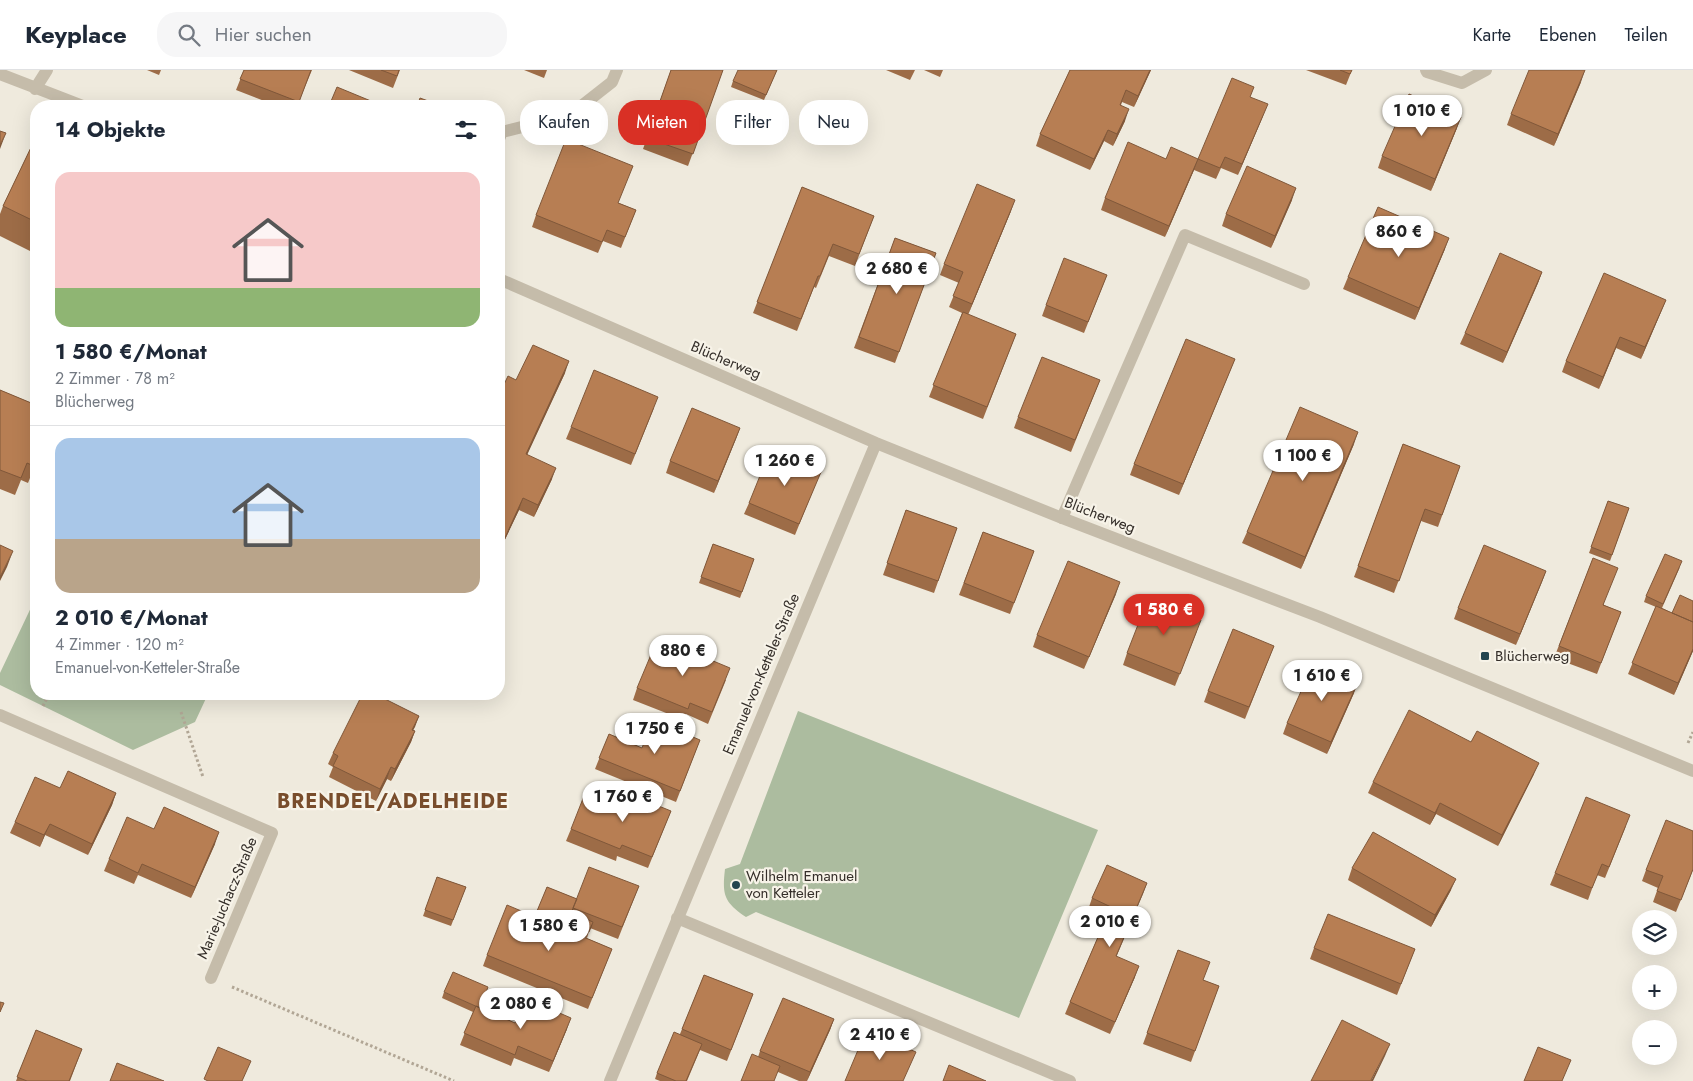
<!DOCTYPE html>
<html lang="de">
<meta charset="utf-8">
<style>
:root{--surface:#fff;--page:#f6f6f7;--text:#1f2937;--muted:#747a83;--line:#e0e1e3;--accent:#d93025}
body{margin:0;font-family:Jost,sans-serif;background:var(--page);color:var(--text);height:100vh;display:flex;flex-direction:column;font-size:19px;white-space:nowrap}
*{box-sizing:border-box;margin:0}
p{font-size:16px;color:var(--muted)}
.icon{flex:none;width:28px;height:28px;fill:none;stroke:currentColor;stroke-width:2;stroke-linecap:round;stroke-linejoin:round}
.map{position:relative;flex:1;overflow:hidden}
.details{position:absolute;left:30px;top:30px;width:475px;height:600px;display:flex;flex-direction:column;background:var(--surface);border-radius:20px;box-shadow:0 5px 20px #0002}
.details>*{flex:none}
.top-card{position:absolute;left:520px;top:30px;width:475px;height:45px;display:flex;gap:10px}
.controls{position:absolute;left:1632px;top:840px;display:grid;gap:10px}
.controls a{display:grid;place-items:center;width:45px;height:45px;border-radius:50%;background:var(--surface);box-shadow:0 5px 20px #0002;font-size:25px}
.price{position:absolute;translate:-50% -42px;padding:0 11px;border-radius:18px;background:#fff;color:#222;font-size:16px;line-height:32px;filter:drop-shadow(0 1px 2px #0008)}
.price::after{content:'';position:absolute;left:50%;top:30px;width:15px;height:11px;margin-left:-8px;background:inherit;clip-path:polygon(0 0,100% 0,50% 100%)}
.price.selected{background:var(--accent);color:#fff}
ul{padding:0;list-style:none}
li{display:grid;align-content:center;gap:10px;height:265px;padding:0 25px}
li+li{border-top:1px solid var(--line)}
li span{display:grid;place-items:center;height:155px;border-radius:15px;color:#555}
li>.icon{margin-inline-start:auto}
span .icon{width:90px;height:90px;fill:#fffc;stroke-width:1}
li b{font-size:21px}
h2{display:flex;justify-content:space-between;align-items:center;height:60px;padding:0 25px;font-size:21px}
.pill{padding:0 18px;border-radius:20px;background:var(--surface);box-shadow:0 5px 20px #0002;font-size:18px;line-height:45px}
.pill.selected{background:var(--accent);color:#fff}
header{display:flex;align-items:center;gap:30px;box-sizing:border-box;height:70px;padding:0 25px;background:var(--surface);border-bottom:1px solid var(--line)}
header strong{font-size:24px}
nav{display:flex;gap:28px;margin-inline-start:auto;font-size:18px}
.search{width:350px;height:45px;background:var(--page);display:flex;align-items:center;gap:12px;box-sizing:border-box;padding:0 18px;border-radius:20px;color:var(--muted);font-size:19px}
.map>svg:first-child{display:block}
.green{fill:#acbc9f}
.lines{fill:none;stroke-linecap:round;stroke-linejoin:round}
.path{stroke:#b1a695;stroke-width:3;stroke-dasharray:2.5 2.5;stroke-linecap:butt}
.service{stroke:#c5bcaa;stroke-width:12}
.minor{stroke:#c5bcaa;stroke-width:12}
.wall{fill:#9d6c47}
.shaded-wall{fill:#80583a}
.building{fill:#b77e53;stroke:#80583a}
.poi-dot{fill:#234550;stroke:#f7f3e8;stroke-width:2}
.labels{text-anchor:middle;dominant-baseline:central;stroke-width:4.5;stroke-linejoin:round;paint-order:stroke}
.street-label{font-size:15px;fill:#342e29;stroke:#f7f3e8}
.poi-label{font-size:15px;fill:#342e29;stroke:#f7f3e8;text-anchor:start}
.district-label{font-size:20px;font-weight:bold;letter-spacing:1px;fill:#794d2c;stroke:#f7f3e8}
</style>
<header>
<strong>Keyplace</strong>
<div class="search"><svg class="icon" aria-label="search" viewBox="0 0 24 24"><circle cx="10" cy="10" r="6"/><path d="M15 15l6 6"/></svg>Hier suchen</div>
<nav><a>Karte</a><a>Ebenen</a><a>Teilen</a></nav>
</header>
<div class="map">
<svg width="1693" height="1011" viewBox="0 0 1693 1011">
<rect width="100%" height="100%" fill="#efeadd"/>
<path class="green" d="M36,527V624H208L195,652L133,680L0,615V603Z
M798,641L1098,760L1019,948L756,842L746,847C724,832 722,825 725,799L740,794Z"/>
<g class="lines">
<path class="path" d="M43,636L49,624
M181,642L203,707
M1688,673L1693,662
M232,917L454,1011"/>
<path class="service" d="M1062,448L1185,165L1304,214"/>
<path class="minor" d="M1426,0L1427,2L1462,13L1486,0
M0,4L83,36
M35,19L47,0
M499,69L502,62L570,45L612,12L617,0
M499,209L876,373L1062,448L1320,547L1693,701
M0,645L272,763L211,908
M677,848L1070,1011
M610,1011L876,373"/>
</g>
<path class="wall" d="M147,0H161L159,5Z
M244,0H312L297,36H277L236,20Z
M349,0H400L393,18Z
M524,0H547L544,8Z
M671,0H723L688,96L643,79Z
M777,0L764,30L731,17L733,11Z
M886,0H915L910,10Z
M924,0H943L940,7Z
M1070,0H1151L1134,37L1122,32L1121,35L1125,51L1113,76L1104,71L1090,100L1036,76L1040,64Z
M1306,0H1352L1346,15Z
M1581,12L1554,76L1507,55L1511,44Z
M1250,27L1263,46L1238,105L1221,98L1216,109L1194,100L1165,167L1101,140L1105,128L1166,89H1198Z
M1457,58L1431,121L1378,98L1382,86Z
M36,67V184L0,166V144L3,136Z
M802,117L874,146L855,196L829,186L816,218L814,217L797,261L753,243Z
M1292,130L1271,178L1222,156L1226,144Z
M619,133L636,140L621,178L603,171L598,183L532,157L536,145Z
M1011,141L968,245L1016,264L983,349L929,327L962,243L949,237L959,213L940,205L944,194Z
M895,168L936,183L895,293L854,278Z
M1445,179L1415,250L1343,219L1348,207Z
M1542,202L1538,213L1503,293L1460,274L1465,263Z
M1107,205L1084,263L1042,246L1046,235Z
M1666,230L1641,289L1616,278L1599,319L1562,302L1566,291Z
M1235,289L1179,425L1130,405L1134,394Z
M565,303L527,384L552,409L534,447L519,440L499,482V325L516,310Z
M1100,310L1071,382L1014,358L1018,347Z
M0,320L36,335V392L28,413L21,410L15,425L0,419Z
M654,338L631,395L566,369L571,357Z
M740,358L714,423L666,403L670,391Z
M1354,374L1301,499L1242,473L1247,462Z
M1403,374L1460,396L1438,457L1421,451L1394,523L1354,507Z
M816,413L795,465L744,444L749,433Z
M1608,431L1629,438L1610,491L1589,483Z
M906,440L957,458L934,523L883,505Z
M983,462L1034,481L1010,544L959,525Z
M713,474L754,489L740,528L699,513Z
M1593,488L1604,535L1621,542L1597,604L1554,588Z
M1680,497L1662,538L1672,543L1693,531V581L1674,625L1628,604L1656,537L1644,532L1646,526Z
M1546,501L1516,575L1454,549L1458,538Z
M1116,524L1084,599L1033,577L1037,565Z
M1197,561L1175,616L1123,595L1127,583Z
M1274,576L1245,649L1204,632L1208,621Z
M726,610L708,654L686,644L684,650L633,630L637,618Z
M1354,623L1327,684L1283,664L1287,653Z
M266,624H273L271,627Z
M290,624H301L299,628Z
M365,629L419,646L413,660L415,661L411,672L391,711L387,709L376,731L329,707L333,697L328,694L333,683Z
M609,664L642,678L700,670L676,732L595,699Z
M1534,704L1498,776L1436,744L1430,755L1368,723L1373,712Z
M60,718L116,723L112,735L88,785L45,765L40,777L10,763L15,752Z
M617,739L671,741L648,798L617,786L616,791L566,771L571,759Z
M1626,756L1605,808L1597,805L1588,830L1550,815L1555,803Z
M154,759L215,774L191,828L138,805L134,814L104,801L109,789Z
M1352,798L1451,820L1431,857L1348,810Z
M1646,800H1693L1676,842L1653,832L1658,818L1642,811Z
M437,807L466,817L451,856L423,846Z
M1147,813L1116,886L1135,907L1110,964L1065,944L1070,932L1106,848L1088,840L1092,828Z
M639,816L618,869L590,858L587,868L551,853L612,879L588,939L483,896L487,885L535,847L547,817L577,829Z
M1314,878L1415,879L1397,925L1310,889Z
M1178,880L1203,910L1219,916L1191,992L1143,974Z
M704,905L753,924L727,991L700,980L687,1011H660L655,1009L657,1003L680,964Z
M444,922L515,953L567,959L549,1002L514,988L511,996L460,975L473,942L442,928Z
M834,949L830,960L807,1011H799L778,1002L758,987L760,981Z
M36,960L82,979L70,1011H16Z"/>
<path class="shaded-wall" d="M1150,0H1151L1134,37L1138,26Z
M1585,0L1581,12L1554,76L1558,64Z
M1268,34L1263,46L1238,105L1242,94Z
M1129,39L1125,51L1113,76L1117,64Z
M1461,47L1457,58L1431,121L1435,109Z
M1108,60L1104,71L1090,100L1094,89Z
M6,63L0,79V75Z
M1198,89L1194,100L1165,167L1169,156Z
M1296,118L1292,130L1271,178L1275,166Z
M1015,130L1011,141L968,245L972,234Z
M1449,168L1445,179L1415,250L1419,238Z
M1542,202L1538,213L1503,293L1507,282Z
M1666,230L1661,242L1641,289L1645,277Z
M1620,267L1616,278L1599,319L1603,307Z
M1235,289L1230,301L1179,425L1183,414Z
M569,291L565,303L522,396L526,384Z
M740,358L736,369L714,423L718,411Z
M1358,362L1354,374L1301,499L1305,487Z
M36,390V392L28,413Z
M556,398L552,409L534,447L538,435Z
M523,428L519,440L499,482L504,470Z
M13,481L7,497L0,511V507Z
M1546,501L1542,512L1516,575L1520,564Z
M1120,512L1116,524L1084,599L1089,587Z
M1693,579V581L1674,625L1678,613Z
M1358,612L1354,623L1327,684L1331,672Z
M419,646L415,657L407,671L412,660Z
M415,661L411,672L391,711L395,699Z
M1539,693L1534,704L1498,776L1502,765Z
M391,697L387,709L376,731L380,719Z
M116,723L112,735L88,785L92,774Z
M1440,733L1436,744L1430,755L1435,743Z
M50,754L45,765L40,777L44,765Z
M219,762L215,774L191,828L195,817Z
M1456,809L1451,820L1431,857L1435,845Z
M1147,813L1143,824L1112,897L1116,886Z
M1139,896L1135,907L1110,964L1115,952Z
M571,948L567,959L549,1002L553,991Z
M834,949L830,960L807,1011L810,1002Z
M1390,974L1385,986L1373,1011H1371Z"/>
<path class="building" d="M244,0H311L299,32L240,9Z
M381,0H399L397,6Z
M671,0H723L693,84L647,68Z
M738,0H777L766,25L733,11Z
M1070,0H1150L1138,26L1126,20L1120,35L1129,39L1117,64L1108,60L1094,89L1040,64Z
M1340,0H1352L1350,4Z
M1529,0H1585L1558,64L1511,44Z
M1232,8L1254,17L1250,27L1268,34L1242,94L1225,87L1220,98L1198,89Z
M337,17L383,36H329Z
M1409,24L1461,47L1435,109L1382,86Z
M420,28L442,36H417Z
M0,61L6,63L0,75Z
M36,67V152L3,136Z
M566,69L633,96L618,133L636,140L625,167L607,160L602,172L536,145Z
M1128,72L1166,89L1171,77L1198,89L1169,156L1105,128Z
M1247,96L1296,118L1275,166L1226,144Z
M977,114L1015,130L972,234L953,226L963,202L944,194Z
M802,117L874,146L859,184L833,174L820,206H818L801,249L757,232Z
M1378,137L1449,168L1419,238L1348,207Z
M895,168L936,183L899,282L859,267Z
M1500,183L1542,202L1507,282L1465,263Z
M1064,188L1107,205L1088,252L1046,235Z
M1604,203L1666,230L1645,277L1620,267L1603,307L1566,291Z
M963,242L1016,264L987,337L933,315Z
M1186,269L1235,289L1183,414L1134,394Z
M533,275L569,291L526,384L556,398L538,435L523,428L504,470L499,468V325L508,306L516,310Z
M1042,287L1100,310L1075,370L1018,347Z
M594,300L658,327L635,384L571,357Z
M0,320L36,335V390L34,396L27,393L21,408L0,400Z
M1300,337L1358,362L1305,487L1247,462Z
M692,338L740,358L718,411L670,391Z
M1403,374L1460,396L1442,445L1425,439L1399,511L1358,496Z
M770,381L821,402L799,454L749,433Z
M1608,431L1629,438L1612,485L1591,477Z
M906,440L957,458L938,511L887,493Z
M983,462L1034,481L1014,533L964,513Z
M713,474L754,489L742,522L701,507Z
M0,475L13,481L0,507Z
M1484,475L1546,501L1520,564L1458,538Z
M1665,484L1682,491L1663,534L1646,526Z
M1593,488L1618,498L1603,535L1621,542L1601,593L1559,576Z
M1068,491L1120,512L1089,587L1037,565Z
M1680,525L1693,531V552L1672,543Z
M1148,529L1201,550L1180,604L1127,583Z
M1656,536L1693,552V579L1678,613L1632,593Z
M1233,559L1274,576L1249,637L1208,621Z
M658,568L730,598L712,642L690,633L688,639L637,618Z
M1314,592L1358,612L1331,672L1287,653Z
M368,624H375L419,646L412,660L415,661L395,699L391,697L380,719L333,696L338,686L333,683L361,627L365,629Z
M1409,640L1471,672L1477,661L1539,693L1502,765L1440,733L1435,743L1373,712Z
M653,650L700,670L680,721L599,688L609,664L642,678Z
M68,701L116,723L92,774L50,754L44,765L15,752L35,707L60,718Z
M624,722L671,741L652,787L622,775L620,779L571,759L584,726L617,739Z
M1586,727L1630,745L1609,797L1602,794L1592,818L1555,803Z
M164,737L219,762L195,817L142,794L138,803L109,789L127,747L154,759Z
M1666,750L1693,761V799L1681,830L1657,821L1663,806L1646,800Z
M1373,762L1456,809L1435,845L1352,798Z
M1107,795L1147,813L1116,886L1139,896L1115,952L1070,932L1111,837L1092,828Z
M589,797L639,816L622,857L573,838Z
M437,807L466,817L453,850L425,840Z
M547,817L577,829L571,843L593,852L589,862L537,841Z
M507,835L612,879L592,928L487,885Z
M1328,844L1415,879L1401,914L1314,878Z
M1178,880L1210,892L1203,910L1219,916L1195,981L1147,963Z
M453,902L488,917L480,938L444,922Z
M704,905L753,924L731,980L682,959Z
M525,928L571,948L553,991L518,976L515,985L464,963L476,936L515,953Z
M783,928L834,949L810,1002L760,981Z
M0,932L4,933L0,942Z
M1342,950L1390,974L1371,1010L1373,1011H1311Z
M36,960L82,979L69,1011H27L17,1007Z
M866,961L916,982L903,1011H845Z
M674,962L702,974L686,1011H676L657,1003Z
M218,977L251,991L242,1011H208L204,1009Z
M1538,977L1571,990L1562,1011H1524Z
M752,984L780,996L774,1011H741Z
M117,993L164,1011H110Z
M949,995L986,1011H943Z"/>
<g class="poi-dot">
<rect x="1480" y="581" width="10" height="10" rx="2.5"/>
<circle cx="736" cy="815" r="5"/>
</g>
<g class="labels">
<g class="street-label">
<text transform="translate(726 290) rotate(23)">Blücherweg</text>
<text transform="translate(1100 445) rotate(21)">Blücherweg</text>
<text transform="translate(761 604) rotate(-67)">Emanuel-von-Ketteler-Straße</text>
<text transform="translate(227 828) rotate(-67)">Marie-Juchacz-Straße</text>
</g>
<g class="poi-label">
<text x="1495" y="586">Blücherweg</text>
<text x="746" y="806">Wilhelm Emanuel<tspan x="746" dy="17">von Ketteler</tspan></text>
</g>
<g class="district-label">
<text x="393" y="731">BRENDEL/ADELHEIDE</text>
</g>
</g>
</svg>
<div class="controls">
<a><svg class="icon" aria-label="layers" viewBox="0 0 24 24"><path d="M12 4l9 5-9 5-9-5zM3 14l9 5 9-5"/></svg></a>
<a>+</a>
<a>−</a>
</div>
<b class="price" style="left:1422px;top:67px">1 010 €</b>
<b class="price" style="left:1399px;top:188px">860 €</b>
<b class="price" style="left:897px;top:225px">2 680 €</b>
<b class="price" style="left:1303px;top:412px">1 100 €</b>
<b class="price" style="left:785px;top:417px">1 260 €</b>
<b class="price selected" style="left:1164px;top:566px">1 580 €</b>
<b class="price" style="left:683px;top:607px">880 €</b>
<b class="price" style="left:1322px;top:632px">1 610 €</b>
<b class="price" style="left:655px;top:685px">1 750 €</b>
<b class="price" style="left:623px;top:753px">1 760 €</b>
<b class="price" style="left:1110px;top:878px">2 010 €</b>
<b class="price" style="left:549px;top:882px">1 580 €</b>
<b class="price" style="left:521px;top:960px">2 080 €</b>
<b class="price" style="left:880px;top:991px">2 410 €</b>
<div class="top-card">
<a class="pill">Kaufen</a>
<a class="pill selected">Mieten</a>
<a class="pill">Filter</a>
<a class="pill">Neu</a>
</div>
<section class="details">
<h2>14 Objekte<svg class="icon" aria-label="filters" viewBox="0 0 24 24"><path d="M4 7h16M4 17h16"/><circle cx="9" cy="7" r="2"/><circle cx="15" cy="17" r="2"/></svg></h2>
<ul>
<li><span style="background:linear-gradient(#f6c9c9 75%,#8fb573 0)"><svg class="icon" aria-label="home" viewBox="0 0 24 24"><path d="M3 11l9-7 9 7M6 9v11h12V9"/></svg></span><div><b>1 580 €/Monat</b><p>2 Zimmer · 78 m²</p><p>Blücherweg</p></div></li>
<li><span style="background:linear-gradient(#a9c7e8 65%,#b9a48a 0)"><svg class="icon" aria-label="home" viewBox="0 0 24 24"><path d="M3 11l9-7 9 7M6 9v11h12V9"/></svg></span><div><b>2 010 €/Monat</b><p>4 Zimmer · 120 m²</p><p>Emanuel-von-Ketteler-Straße</p></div></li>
</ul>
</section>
</div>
